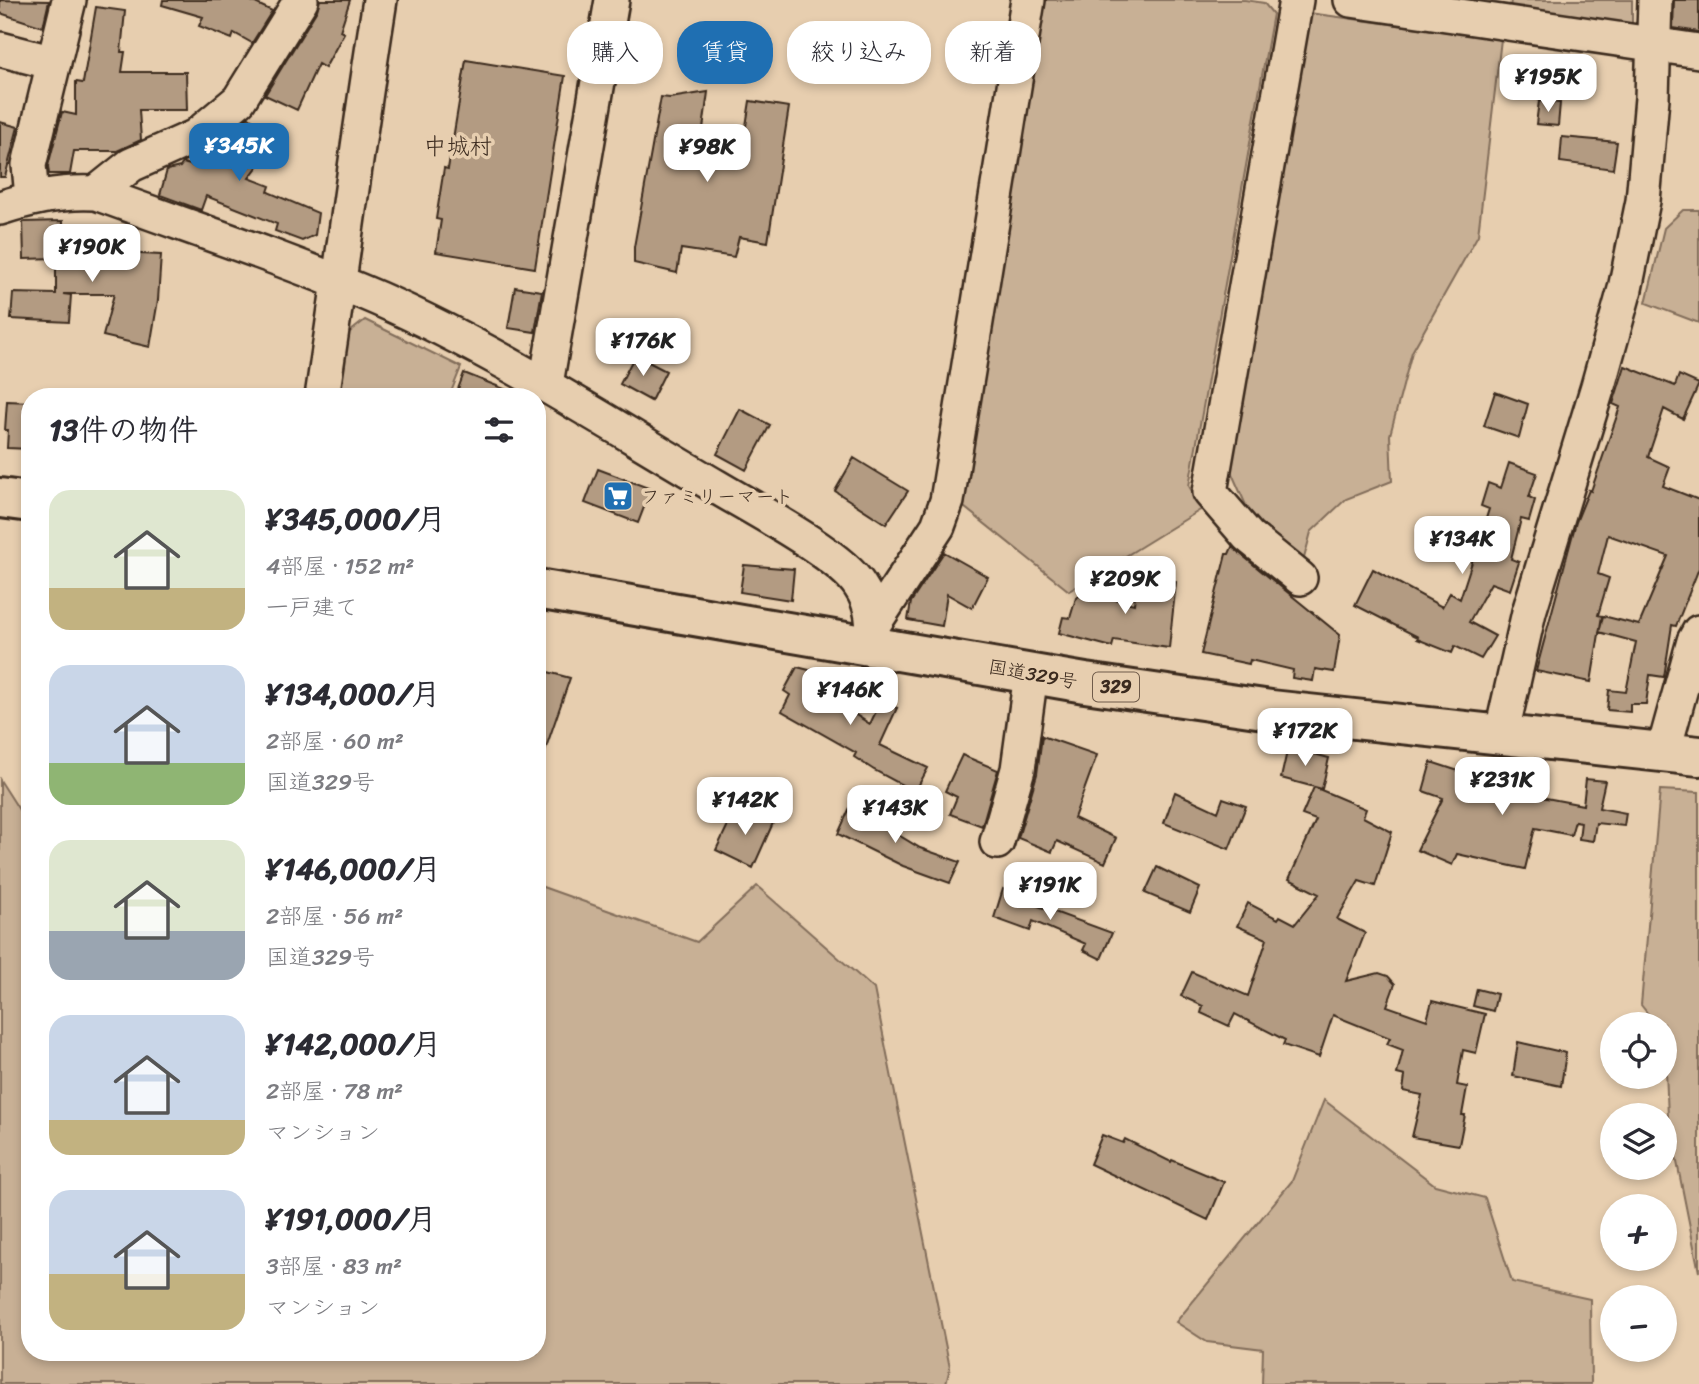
<!DOCTYPE html>
<html lang="ja">
<meta charset="utf-8">
<style>
:root{--surface:#fff;--page:#f2f2f3;--text:#2b2b33;--muted:#7c7c81;--accent:#1f6fb2}
body{margin:0;font-family:Sriracha,"Klee One",sans-serif;background:var(--page);color:var(--text);height:100vh;display:flex;flex-direction:column;font-size:26px;white-space:nowrap}
*{box-sizing:border-box;margin:0}
p{font-size:23px;color:var(--muted)}
.icon{flex:none;width:38px;height:38px;fill:none;stroke:currentColor;stroke-width:2;stroke-linecap:round;stroke-linejoin:round}
.map{position:relative;flex:1;overflow:hidden}
.panel{position:absolute;left:21px;top:388px;width:525px;height:973px;display:flex;flex-direction:column;background:var(--surface);border-radius:28px;box-shadow:0 4px 10px #0003}
.panel>*{flex:none}
.guide{position:absolute;left:567px;top:21px;width:665px;height:63px;display:flex;gap:14px}
.fabs{position:absolute;left:1600px;top:1012px;display:grid;gap:14px}
.fabs a{display:grid;place-items:center;width:77px;height:77px;border-radius:50%;background:var(--surface);box-shadow:0 4px 10px #0003;font-size:35px}
.price{position:absolute;translate:-50% -60px;padding:0 16px;border-radius:14px;background:#fff;color:#222;font-size:23px;line-height:46px;filter:drop-shadow(0 2px 4px #0008)}
.price::after{content:'';position:absolute;left:50%;top:42px;width:21px;height:16px;margin-left:-10px;background:inherit;clip-path:polygon(0 0,100% 0,50% 100%)}
.price.selected{background:var(--accent);color:#fff}
ul{padding:0;list-style:none}
li{display:flex;align-items:center;gap:21px;height:175px;padding:0 28px}
li span{display:grid;place-items:center;flex:none;width:196px;height:140px;border-radius:21px;color:#555}
li>.icon{margin-inline-start:auto}
span .icon{width:84px;height:84px;fill:#fffc;stroke-width:1}
li b{font-size:30px}
h2{display:flex;justify-content:space-between;align-items:center;height:84px;padding:0 28px;font-size:30px}
.chip{padding:0 24px;border-radius:28px;background:var(--surface);box-shadow:0 4px 10px #0003;font-size:24px;line-height:63px}
.chip.selected{background:var(--accent);color:#fff}
.map>svg:first-child{display:block}
.green{fill:#c8b095;stroke:#826d5a;stroke-width:2}
.building{fill:#b39b82;stroke:#3b2a1e;stroke-width:2}
.lines{fill:none;stroke-linecap:round;stroke-linejoin:round}
.minor-casing{stroke:#3b2a1e;stroke-width:38}
.highway-casing{stroke:#3b2a1e;stroke-width:44}
.minor{stroke:#e7ceaf;stroke-width:33}
.highway{stroke:#e7ceaf;stroke-width:38}
.labels{text-anchor:middle;dominant-baseline:central;stroke-width:7;stroke-linejoin:round;paint-order:stroke}
.shield{fill:#e7ceaf;stroke:#6f5b4a;stroke-width:2}
.shield-label{font-size:18px;font-weight:bold;fill:#3b2a1e}
.poi-label{font-size:19px;fill:#3b2a1e;stroke:#e7ceaf;text-anchor:start}
.street-label{font-size:19px;fill:#3b2a1e;stroke:#e7ceaf}
.quarter-label{font-size:23px;fill:#3b2a1e;stroke:#e7ceaf}
</style>
<div class="map">
<svg width="1699" height="1384" viewBox="0 0 1699 1384">
<rect width="100%" height="100%" fill="#e7ceaf"/>
<filter id="ink" filterUnits="userSpaceOnUse"><feTurbulence type="fractalNoise" baseFrequency=".0143" numOctaves="2"/><feDisplacementMap in="SourceGraphic" scale="14" xChannelSelector="R" yChannelSelector="G"/><feConvolveMatrix kernelMatrix="1 2 1 2 8 2 1 2 1" color-interpolation-filters="sRGB"/></filter>
<g filter="url(#ink)">
<path class="green" d="M1042,0H1245L1264,3L1273,14L1189,486L1202,509L1069,591L964,507Z
M1511,0H1632V35L1509,16Z
M1309,13L1501,39L1478,235L1412,352L1390,435L1392,481L1346,499L1311,532L1303,562L1253,521L1229,467Z
M1683,210H1699V323L1646,303L1664,228Z
M365,320L461,367L449,397H339L346,335Z
M0,780L30,827V1353H537V885L697,942L757,886L874,989L950,1368L946,1384H0Z
M1660,790L1699,792V1272L1668,1117L1664,1024H1656L1641,1005Z
M1324,1100L1435,1185L1485,1198L1512,1282L1590,1299L1591,1384H1262L1263,1349L1207,1342L1176,1322L1292,1181Z"/>
<path class="building" d="M0,0L49,1L43,27L0,13Z
M163,0H249L272,11L252,43L234,33L232,39L199,26L203,17L162,5Z
M320,0H350L340,31L344,33L325,68L318,64L297,110L265,95L317,10Z
M1674,0H1699V32L1673,28Z
M96,7L125,11L121,52H125L122,72H186L187,110H139L141,140L117,151H74L70,174H49L48,166L62,112L76,115V82L83,83Z
M466,60L565,76L535,268L436,252L441,220L436,219L444,168L448,169Z
M708,92L700,151L741,157L750,101L789,107L768,242L739,237L734,257L681,249L677,273L634,263V247L661,97L670,98Z
M1539,101L1560,103L1558,126L1536,124Z
M249,117L268,131L262,139L273,146L249,178L270,186L268,192L318,213L315,235L302,241L275,231L277,224L206,196L201,210L160,195L167,170L180,167L183,163L201,168L220,141Z
M0,122L18,127L5,177H0Z
M1562,137L1617,142L1613,169L1560,162Z
M63,221V247L100,248V252L161,255L158,300L150,347L103,336L114,294H63L71,295L69,322L11,319L13,293L56,294V258L24,259L23,222Z
M515,287L542,291L535,332L508,328Z
M635,355L666,371L651,401L620,384Z
M1625,366L1675,386L1679,375L1699,384L1683,419L1664,409L1648,457L1670,467L1663,486L1699,500V568L1676,626L1672,625L1664,677L1650,675L1646,704H1630V712L1607,710L1609,690L1626,692L1636,642L1599,632L1603,616L1639,625L1668,556L1608,535L1598,574L1609,578L1598,615L1602,616L1591,682L1536,671L1576,522L1589,490L1591,491L1620,407L1613,404Z
M464,373L522,396V397H455Z
M1495,392L1528,404L1519,438L1484,426Z
M7,401L30,402V449L7,448L8,430H5Z
M740,409L770,425L746,470L717,454Z
M854,458L908,491L886,524L835,491Z
M1509,463L1537,473L1529,497L1535,500L1529,521L1521,519L1511,559L1519,562L1510,590L1491,583L1469,622L1495,636L1481,659L1455,646L1452,653L1417,639L1418,637L1355,605L1373,569L1442,607L1450,593L1460,599L1489,509L1481,506L1488,483L1501,488Z
M598,469L651,489L638,523L585,503Z
M1232,547L1340,635L1334,672L1315,669L1313,681L1292,678L1293,670L1250,660L1249,664L1201,654L1226,554H1229Z
M944,552L988,577L972,608L947,594L942,626L908,620L911,602Z
M744,565L794,569L791,600L740,592Z
M1137,576L1176,582L1169,648L1114,640L1112,647L1059,633L1063,617L1070,618L1076,598L1086,592L1134,604Z
M797,667L821,673L832,682L825,695L870,724L880,703L897,708L880,745L928,768L915,792L874,770L854,757L856,753L782,711L790,695L784,691Z
M537,669L570,678L540,765H537Z
M1042,736L1097,755L1074,818L1116,838L1105,863L1057,841L1052,852L1018,838L1037,774Z
M1288,747L1329,758L1322,789L1281,778Z
M962,755L998,770L982,826L950,814L957,797L945,791Z
M1431,762L1480,778L1526,782L1525,794L1583,805L1586,779L1605,781L1599,808L1626,813L1624,826L1596,823L1593,841L1579,839L1581,822L1575,821L1571,835L1535,828L1525,869L1457,854L1452,865L1417,850L1443,798L1423,791Z
M1314,787L1366,809L1363,817L1392,832L1375,886L1359,881L1337,919L1365,933L1346,981L1379,973L1388,976L1395,984L1387,1006L1427,1020L1432,1001L1485,1014L1476,1053L1463,1050L1457,1085L1467,1087L1462,1115H1465L1459,1145L1412,1137L1422,1095L1403,1091L1405,1076L1397,1074L1403,1050L1387,1044L1390,1038L1333,1015L1319,1057L1283,1045L1285,1040L1235,1014L1229,1026L1201,1013L1203,1006L1181,996L1192,972L1248,996L1267,939L1237,926L1248,903L1278,919L1280,916L1295,924L1319,894L1289,879L1316,820L1302,815Z
M1175,792L1218,812L1223,798L1246,806L1229,849L1164,823Z
M851,805L888,821L887,828L920,848L960,862L950,883L903,866L838,834Z
M736,808L773,823L753,868L716,850Z
M1157,867L1200,888L1190,912L1145,893Z
M1003,889L1040,902L1038,906L1112,933L1101,959L1083,950L1086,944L1033,921L1030,931L994,918Z
M1477,989L1497,994L1493,1011L1473,1006Z
M1518,1042L1566,1053L1561,1086L1513,1076Z
M1102,1135L1123,1143L1125,1139L1171,1162L1172,1160L1224,1182L1208,1220L1090,1164Z"/>
<g class="lines">
<g class="minor-casing">
<path id="minor" d="M1296,0L1210,492L1248,536L1300,578
M1351,0L1699,51
M0,49L54,63
M96,193L131,165L196,136L239,100L301,0
M32,197L29,165L69,0
M0,208C32,197 62,191 96,193C191,228 287,259 379,299C497,351 606,422 717,487C752,508 840,554 860,586C873,605 874,625 872,647
M546,384L612,0
M322,397C342,265 359,132 380,0
M875,622L938,526L947,501L1028,0
M1501,736L1529,612L1598,386L1625,289L1643,201L1652,98L1655,0
M1663,753L1694,641L1699,632
M997,842L1018,769L1031,674"/>
</g>
<g class="highway-casing">
<path id="highway" d="M0,498L30,502
M537,589L1085,683L1271,710L1699,756"/>
</g>
<use href="#minor" class="minor"/>
<use href="#highway" class="highway"/>
</g>
</g>
<defs>
<g id="supermarket-square" transform="scale(1.575)"><rect x="-9" y="-9" width="18" height="18" rx="4" fill="#1f6fb2" stroke="#e7ceaf"/><path d="M-6-5.5h2.5l.6 2H6L4.5 2H-2.5L-4.4-4H-6ZM-1.5 3.2a1.3 1.3 0 1 0 .1 0ZM3 3.2a1.3 1.3 0 1 0 .1 0Z" fill="#fff"/></g>
</defs>
<g fill-rule="evenodd">
<use href="#supermarket-square" x="618" y="496"/>
</g>
<g class="labels">
<rect class="shield" x="1093" y="672.5" width="46" height="29" rx="5"/>
<g class="shield-label">
<text x="1116" y="687">329</text>
</g>
<g class="poi-label">
<text x="641" y="496">ファミリーマート</text>
</g>
<g class="street-label">
<text transform="translate(1033 674) rotate(10)">国道329号</text>
</g>
<g class="quarter-label">
<text x="458" y="146">中城村</text>
</g>
</g>
</svg>
<div class="fabs">
<a><svg class="icon" aria-label="locate" viewBox="0 0 24 24"><circle cx="12" cy="12" r="6"/><path d="M12 2v4M12 18v4M2 12h4M18 12h4"/></svg></a>
<a><svg class="icon" aria-label="layers" viewBox="0 0 24 24"><path d="M12 4l9 5-9 5-9-5zM3 14l9 5 9-5"/></svg></a>
<a>+</a>
<a>−</a>
</div>
<b class="price" style="left:1548px;top:114px">¥195K</b>
<b class="price selected" style="left:239px;top:183px">¥345K</b>
<b class="price" style="left:707px;top:184px">¥98K</b>
<b class="price" style="left:92px;top:284px">¥190K</b>
<b class="price" style="left:643px;top:378px">¥176K</b>
<b class="price" style="left:1462px;top:576px">¥134K</b>
<b class="price" style="left:1125px;top:616px">¥209K</b>
<b class="price" style="left:850px;top:727px">¥146K</b>
<b class="price" style="left:1305px;top:768px">¥172K</b>
<b class="price" style="left:1502px;top:817px">¥231K</b>
<b class="price" style="left:745px;top:837px">¥142K</b>
<b class="price" style="left:895px;top:845px">¥143K</b>
<b class="price" style="left:1050px;top:922px">¥191K</b>
<div class="guide">
<a class="chip">購入</a>
<a class="chip selected">賃貸</a>
<a class="chip">絞り込み</a>
<a class="chip">新着</a>
</div>
<section class="panel">
<h2>13件の物件<svg class="icon" aria-label="filters" viewBox="0 0 24 24"><path d="M4 7h16M4 17h16"/><circle cx="9" cy="7" r="2"/><circle cx="15" cy="17" r="2"/></svg></h2>
<ul>
<li><span style="background:linear-gradient(#dfe7d0 70%,#c2b280 0)"><svg class="icon" aria-label="home" viewBox="0 0 24 24"><path d="M3 11l9-7 9 7M6 9v11h12V9"/></svg></span><div><b>¥345,000/月</b><p>4部屋 · 152 m²</p><p>一戸建て</p></div></li>
<li><span style="background:linear-gradient(#c9d6e8 70%,#8fb573 0)"><svg class="icon" aria-label="home" viewBox="0 0 24 24"><path d="M3 11l9-7 9 7M6 9v11h12V9"/></svg></span><div><b>¥134,000/月</b><p>2部屋 · 60 m²</p><p>国道329号</p></div></li>
<li><span style="background:linear-gradient(#dfe7d0 65%,#9aa5b1 0)"><svg class="icon" aria-label="home" viewBox="0 0 24 24"><path d="M3 11l9-7 9 7M6 9v11h12V9"/></svg></span><div><b>¥146,000/月</b><p>2部屋 · 56 m²</p><p>国道329号</p></div></li>
<li><span style="background:linear-gradient(#c9d6e8 75%,#c2b280 0)"><svg class="icon" aria-label="home" viewBox="0 0 24 24"><path d="M3 11l9-7 9 7M6 9v11h12V9"/></svg></span><div><b>¥142,000/月</b><p>2部屋 · 78 m²</p><p>マンション</p></div></li>
<li><span style="background:linear-gradient(#c9d6e8 60%,#c2b280 0)"><svg class="icon" aria-label="home" viewBox="0 0 24 24"><path d="M3 11l9-7 9 7M6 9v11h12V9"/></svg></span><div><b>¥191,000/月</b><p>3部屋 · 83 m²</p><p>マンション</p></div></li>
</ul>
</section>
</div>
